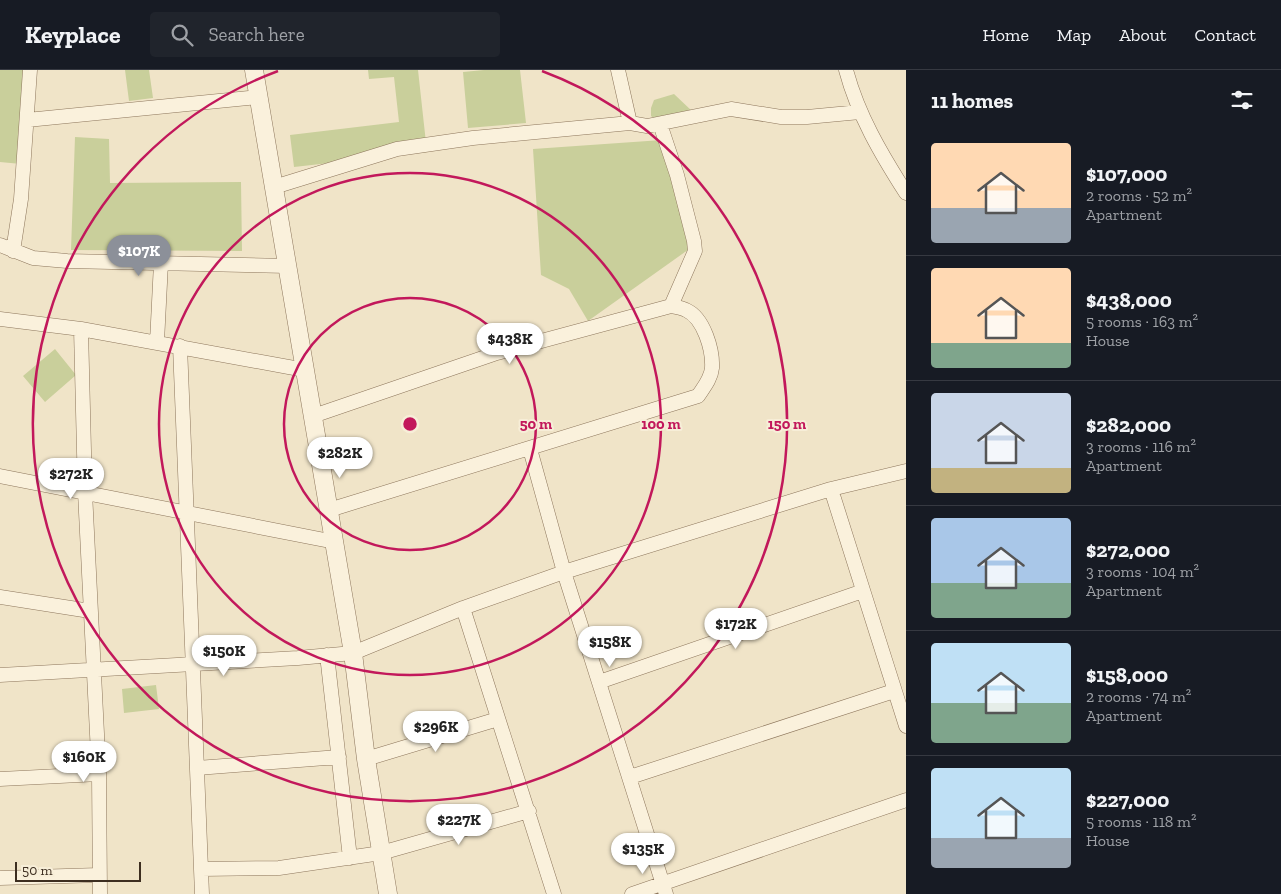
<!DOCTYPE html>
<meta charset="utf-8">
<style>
:root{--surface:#171b24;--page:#20242c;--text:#f1f3f6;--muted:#9ea1a6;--line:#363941;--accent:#8c9099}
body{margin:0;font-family:"Zilla Slab",serif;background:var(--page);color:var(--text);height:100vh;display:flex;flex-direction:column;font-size:19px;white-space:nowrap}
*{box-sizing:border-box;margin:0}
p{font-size:16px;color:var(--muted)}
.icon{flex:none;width:28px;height:28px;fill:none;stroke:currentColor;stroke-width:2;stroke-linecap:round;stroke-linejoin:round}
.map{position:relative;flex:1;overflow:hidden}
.sheet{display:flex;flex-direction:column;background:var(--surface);width:375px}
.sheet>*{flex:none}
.scale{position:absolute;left:15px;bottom:12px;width:126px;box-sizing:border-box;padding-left:5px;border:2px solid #3d2e20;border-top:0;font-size:14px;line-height:18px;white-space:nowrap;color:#3d2e20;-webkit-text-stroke:4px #f7eed8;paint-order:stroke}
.price{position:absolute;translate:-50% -42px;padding:0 11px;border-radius:18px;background:#fff;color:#222;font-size:16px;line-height:32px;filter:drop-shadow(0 1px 2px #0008)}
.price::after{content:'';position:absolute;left:50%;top:30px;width:15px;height:11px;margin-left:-8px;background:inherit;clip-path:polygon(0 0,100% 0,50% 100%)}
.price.current{background:var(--accent);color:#fff}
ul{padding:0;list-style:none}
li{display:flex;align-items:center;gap:15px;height:125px;padding:0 25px}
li+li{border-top:1px solid var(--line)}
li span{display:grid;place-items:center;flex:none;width:140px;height:100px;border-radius:5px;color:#555}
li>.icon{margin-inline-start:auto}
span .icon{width:60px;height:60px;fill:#fffc;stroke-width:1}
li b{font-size:21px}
h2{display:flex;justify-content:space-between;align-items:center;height:60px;padding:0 25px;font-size:21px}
header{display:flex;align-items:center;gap:30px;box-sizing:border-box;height:70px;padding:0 25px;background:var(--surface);border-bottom:1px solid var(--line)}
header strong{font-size:24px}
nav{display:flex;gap:28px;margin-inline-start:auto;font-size:18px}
.search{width:350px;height:45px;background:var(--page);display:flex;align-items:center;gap:12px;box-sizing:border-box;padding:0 18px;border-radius:5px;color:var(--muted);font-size:19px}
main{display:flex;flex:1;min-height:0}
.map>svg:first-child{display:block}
.green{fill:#c9cf9b}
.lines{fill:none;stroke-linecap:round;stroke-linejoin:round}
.minor-casing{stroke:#8d765c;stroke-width:15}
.tertiary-casing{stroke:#8d765c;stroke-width:19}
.minor{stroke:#faf1dc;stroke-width:14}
.tertiary{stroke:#faf1dc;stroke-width:18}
.ring{fill:none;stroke:#c2185b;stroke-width:2.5}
.centre{fill:#c2185b;stroke:#f7eed8;stroke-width:2.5}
.ring-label{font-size:15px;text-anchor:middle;font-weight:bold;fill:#c2185b;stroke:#f7eed8;stroke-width:4;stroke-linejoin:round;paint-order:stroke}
</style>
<header>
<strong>Keyplace</strong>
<div class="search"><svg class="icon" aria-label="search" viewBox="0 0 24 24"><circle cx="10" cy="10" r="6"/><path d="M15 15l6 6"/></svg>Search here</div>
<nav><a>Home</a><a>Map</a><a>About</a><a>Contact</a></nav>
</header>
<main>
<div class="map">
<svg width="906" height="824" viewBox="0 0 906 824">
<rect width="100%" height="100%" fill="#f0e4c8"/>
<path class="green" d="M0,0H29L21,94L0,92Z
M125,0H149L153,28L129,31Z
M368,0H418L427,82L294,97L290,65L399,52L394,7L369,9Z
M484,0H520L526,53L468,58L463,2Z
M674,24L693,42L655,49L651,46V38L654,30Z
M75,67L109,69L110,113L241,112L242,181L71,180Z
M662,70L692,177L588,251L569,219L541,205L533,79Z
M55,279L76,305L45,332L23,306Z
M156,615L159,639L124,643L122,619Z"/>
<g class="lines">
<g class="minor-casing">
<path id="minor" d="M846,0C858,45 881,84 906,123
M27,50L259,27
M630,53L647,56L731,39L781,47H807L860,42
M660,54L677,105L694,171L695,181L671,236
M274,117L397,79L473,68L630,53L618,0
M0,175L33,188L67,191L288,196
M13,181L21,129L30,0
M0,249L81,259L305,300
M81,259L85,422L99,704L100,824
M157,272L161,193
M180,276L202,824
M313,346L497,283L671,236C676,237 682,238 686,240C704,248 713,280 712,298C711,309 704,317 698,326L329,440
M530,379L564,502L666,824
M0,406L335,472
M831,419L906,656
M0,527L90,541
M463,538L554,824
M327,585L350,788
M0,605L298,588L353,583L463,538L564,502L831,419L906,401
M599,612L863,521
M366,689L498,649
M197,698L339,687
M630,707L894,621
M0,709L99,704
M201,799L279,798L381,783L529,741
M0,808L99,805
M632,824L906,730"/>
</g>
<g class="tertiary-casing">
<path id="tertiary" d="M254,0L353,583L366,689L388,824"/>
</g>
<use href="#minor" class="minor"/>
<use href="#tertiary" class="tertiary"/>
</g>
<g class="ring">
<circle cx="410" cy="354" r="126"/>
<circle cx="410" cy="354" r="251"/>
<path d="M542 1A377 377 0 1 1 278 1"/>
</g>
<circle cx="410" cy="354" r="8" class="centre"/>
<g class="ring-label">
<text x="536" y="359">50 m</text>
<text x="661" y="359">100 m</text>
<text x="787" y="359">150 m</text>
</g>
</svg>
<div class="scale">50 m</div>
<b class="price current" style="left:139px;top:207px">$107K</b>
<b class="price" style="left:510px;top:295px">$438K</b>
<b class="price" style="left:340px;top:409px">$282K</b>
<b class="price" style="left:71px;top:430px">$272K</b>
<b class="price" style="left:736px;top:580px">$172K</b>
<b class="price" style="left:610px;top:598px">$158K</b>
<b class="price" style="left:224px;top:607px">$150K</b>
<b class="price" style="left:436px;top:683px">$296K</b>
<b class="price" style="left:84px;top:713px">$160K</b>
<b class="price" style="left:459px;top:776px">$227K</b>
<b class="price" style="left:643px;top:805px">$135K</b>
</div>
<section class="sheet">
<h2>11 homes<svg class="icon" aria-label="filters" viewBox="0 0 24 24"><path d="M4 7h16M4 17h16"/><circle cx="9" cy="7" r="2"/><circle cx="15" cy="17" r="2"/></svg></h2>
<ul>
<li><span style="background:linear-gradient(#ffd9b3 65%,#9aa5b1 0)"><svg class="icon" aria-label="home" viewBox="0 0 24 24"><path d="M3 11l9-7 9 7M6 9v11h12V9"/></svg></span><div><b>$107,000</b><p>2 rooms · 52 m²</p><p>Apartment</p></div></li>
<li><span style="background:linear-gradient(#ffd9b3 75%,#7fa58c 0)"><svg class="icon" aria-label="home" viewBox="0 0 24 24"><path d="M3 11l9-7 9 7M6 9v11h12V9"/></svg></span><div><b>$438,000</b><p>5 rooms · 163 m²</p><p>House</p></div></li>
<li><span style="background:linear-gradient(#c9d6e8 75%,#c2b280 0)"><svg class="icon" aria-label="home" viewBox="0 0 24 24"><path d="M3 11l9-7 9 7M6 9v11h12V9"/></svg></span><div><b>$282,000</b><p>3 rooms · 116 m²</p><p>Apartment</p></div></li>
<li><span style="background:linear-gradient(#a9c7e8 65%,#7fa58c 0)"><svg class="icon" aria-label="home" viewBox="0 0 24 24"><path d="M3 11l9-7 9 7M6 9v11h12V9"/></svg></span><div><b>$272,000</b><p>3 rooms · 104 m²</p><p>Apartment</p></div></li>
<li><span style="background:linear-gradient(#bfe0f5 60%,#7fa58c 0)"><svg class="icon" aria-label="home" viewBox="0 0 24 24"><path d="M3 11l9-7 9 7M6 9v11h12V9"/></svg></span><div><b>$158,000</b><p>2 rooms · 74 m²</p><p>Apartment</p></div></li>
<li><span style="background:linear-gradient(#bfe0f5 70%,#9aa5b1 0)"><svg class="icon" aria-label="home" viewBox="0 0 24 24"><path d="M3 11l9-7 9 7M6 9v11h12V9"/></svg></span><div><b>$227,000</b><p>5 rooms · 118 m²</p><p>House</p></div></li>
</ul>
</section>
</main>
